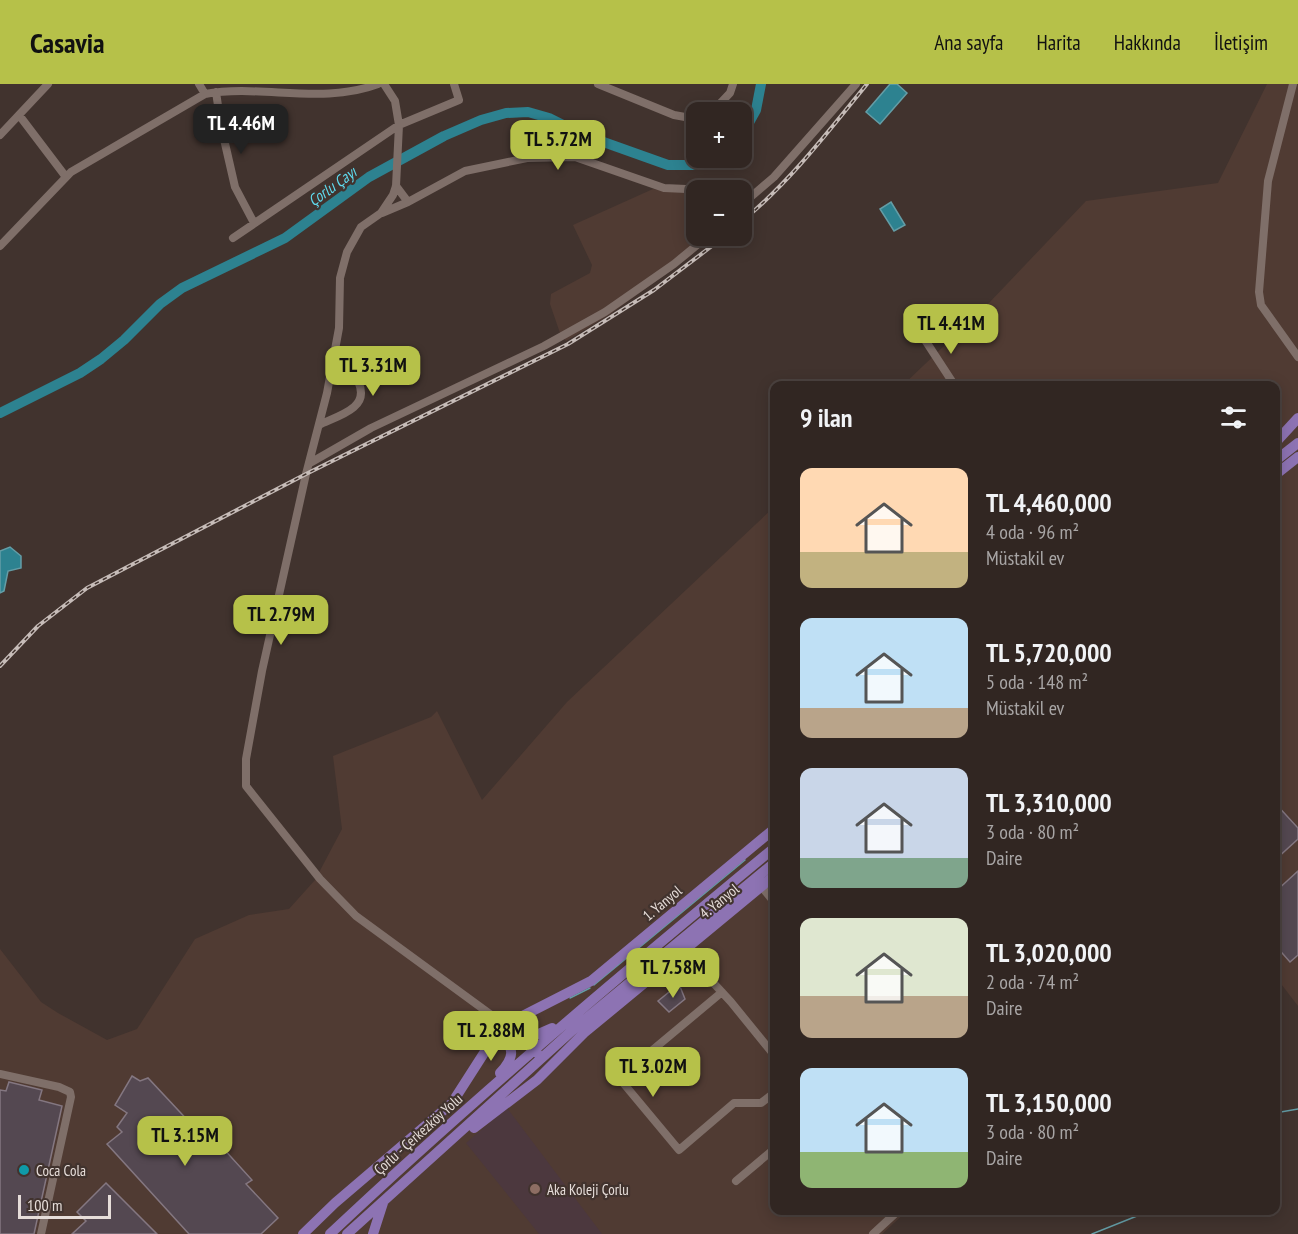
<!DOCTYPE html>
<html lang="tr">
<meta charset="utf-8">
<style>
:root{--surface:#312622;--page:#392e2a;--text:#f1f3f6;--muted:#a8a5a5;--line:#4c4340;--accent:#b6c149}
body{margin:0;font-family:"PT Sans Narrow",sans-serif;background:var(--page);color:var(--text);height:100vh;display:flex;flex-direction:column;font-size:22px;white-space:nowrap}
*{box-sizing:border-box;margin:0}
p{font-size:20px;color:var(--muted)}
.icon{flex:none;width:33px;height:33px;fill:none;stroke:currentColor;stroke-width:2;stroke-linecap:round;stroke-linejoin:round}
.map{position:relative;flex:1;overflow:hidden}
.details{position:absolute;left:770px;top:297px;width:510px;height:834px;display:flex;flex-direction:column;background:var(--surface);border-radius:12px;box-shadow:0 3px 15px #0003,0 0 0 2px var(--line)}
.details>*{flex:none}
.controls{position:absolute;left:686px;top:18px;display:grid;gap:12px}
.controls a{display:grid;place-items:center;width:66px;height:66px;border-radius:12px;background:var(--surface);box-shadow:0 3px 15px #0003,0 0 0 2px var(--line);font-size:30px}
.scale{position:absolute;left:18px;bottom:15px;width:93px;box-sizing:border-box;padding-left:6px;border:3px solid #e6ddd9;border-top:0;font-size:16px;line-height:21px;white-space:nowrap;color:#e6ddd9;-webkit-text-stroke:4px #41332e;paint-order:stroke}
.price{position:absolute;translate:-50% -51px;padding:0 14px;border-radius:12px;background:var(--accent);color:#111;font-size:20px;line-height:39px;filter:drop-shadow(0 2px 3px #0008)}
.price::after{content:'';position:absolute;left:50%;top:36px;width:18px;height:14px;margin-left:-9px;background:inherit;clip-path:polygon(0 0,100% 0,50% 100%)}
.price.active{background:#222;color:#fff}
ul{padding:0;list-style:none}
li{display:flex;align-items:center;gap:18px;height:150px;padding:0 30px}
li span{display:grid;place-items:center;flex:none;width:168px;height:120px;border-radius:12px;color:#555}
li>.icon{margin-inline-start:auto}
span .icon{width:72px;height:72px;fill:#fffc;stroke-width:1}
li b{font-size:26px}
h2{display:flex;justify-content:space-between;align-items:center;height:72px;padding:0 30px;font-size:26px}
header{display:flex;align-items:center;gap:36px;box-sizing:border-box;height:84px;padding:0 30px;background:var(--accent);color:#111}
header strong{font-size:28px}
nav{display:flex;gap:33px;margin-inline-start:auto;font-size:21px}
.map>svg:first-child{display:block}
.built{fill:#503b33}
.education{fill:#4c383e}
.water{fill:#2d8290;stroke:#649da6;stroke-width:1.5}
.lines{fill:none;stroke-linecap:round;stroke-linejoin:round}
.stream{stroke:#649da6;stroke-width:1.5}
.river{stroke:#2d8290;stroke-width:10}
.building{fill:#544851;stroke:#847781;stroke-width:1.5}
.minor{stroke:#7f6f69;stroke-width:8}
.major{stroke:#8d73b3;stroke-width:10}
.rail-casing{stroke:#c6bcb8;stroke-width:4}
.rail{stroke:#41332e;stroke-width:1.5;stroke-dasharray:4.5;stroke-linecap:butt}
.culture-dot{fill:#0f9aa8;stroke:#41332e;stroke-width:2}
.education-dot{fill:#8d6e63;stroke:#41332e;stroke-width:2}
.labels{text-anchor:middle;dominant-baseline:central;stroke-width:4.5;stroke-linejoin:round;paint-order:stroke}
.street-label{font-size:15px;fill:#e6ddd9;stroke:#41332e}
.poi-label{font-size:15px;fill:#e6ddd9;stroke:#41332e;text-anchor:start}
.water-label{font-size:16px;font-style:italic;fill:#5fdaee;stroke:#41332e}
</style>
<header>
<strong>Casavia</strong>
<nav><a>Ana sayfa</a><a>Harita</a><a>Hakkında</a><a>İletişim</a></nav>
</header>
<div class="map">
<svg width="1298" height="1150" viewBox="0 0 1298 1150">
<rect width="100%" height="100%" fill="#41332e"/>
<path class="built" d="M1267,0H1298V922L1275,892V302H902L987,221L1086,117L1218,99Z
M653,105L696,110V152H713L688,174L609,231L566,257L560,249L550,220L551,210L590,189L592,181L573,141Z
M774,423V1126L907,1127L882,1150H0V865L41,918L58,929L107,956L137,945L195,855L249,831L289,825L315,796L342,745L333,672L431,633L437,627L482,716L567,618Z"/>
<path class="education" d="M507,1024L602,1150H539L466,1059Z"/>
<path class="water" d="M890,0H897L907,9L880,40L866,28Z
M891,118L905,141L894,147L880,125Z
M10,463L21,472V484L8,487L4,507L0,509V467Z"/>
<g class="lines">
<path class="stream" d="M594,901L745,776
M570,914L590,904
M1275,1029L1298,1025
M1092,1150L1152,1126"/>
<path class="river" d="M741,53L756,26L761,0
M0,329L80,289L101,275L124,256L160,220L182,204L285,154L369,93L444,52L481,36L506,29L528,28L549,34L581,50L668,81H692L714,74"/>
</g>
<path class="building" d="M1275,719L1298,744V755L1275,776Z
M1298,787V871L1290,878L1275,861V808Z
M679,900L685,915L669,928L658,917Z
M132,992L140,997L148,994L207,1057L212,1052L252,1096L246,1100L278,1134L261,1150H189L107,1060L122,1048L117,1043L127,1029L115,1021Z
M9,998L42,1006L39,1016L62,1022L34,1150H0V1006L6,1007Z
M106,1099L157,1150H72L86,1137L77,1128Z"/>
<g class="lines">
<path class="minor" d="M199,0L205,10
M384,0L395,17L399,41L396,102L393,111L381,129L361,143L347,168L340,194L339,244L327,309L306,390L262,587L246,675V702L320,795L356,832L505,941
M598,0L674,31L696,35
M1293,0L1268,97L1259,208L1261,221L1298,273
M216,8L221,42L235,103L254,139
M712,28L730,9L733,0
M19,31L66,93
M0,51L48,0
M741,116L746,117L774,93L856,0
M408,118L465,87L527,74L575,73L664,104L708,106
M382,129L408,118L396,102
M233,154L399,41L459,16L454,0
M0,162L71,88L205,10C261,0 323,21 378,0
M925,256L955,302
M319,341C329,336 345,331 354,323C374,306 346,280 335,266
M310,379L371,344L544,262L605,228L674,180L708,152
M761,802L774,818
M683,866L731,918L774,971
M722,908L619,994L679,1066L734,1019H761L774,1009
M0,990L59,1003L70,1008L71,1013L41,1150
M736,1097L774,1065
M873,1150L899,1126"/>
<path class="major" d="M1275,359L1298,334
M1275,377L1298,359
M1275,391L1298,373
M509,938L535,964L537,969
M520,945L536,951L552,944
M500,989C517,971 512,965 502,945
M474,1044L537,996L584,949L774,792
M303,1150L335,1119L452,1019L493,955L505,941L591,897L774,745
M330,1150C473,1015 623,889 774,764
M347,1150L576,943L774,779
M373,1150L383,1119"/>
<g class="rail-casing">
<path id="rail" d="M741,138C789,99 828,48 867,0
M0,582L38,542L87,504L306,390L568,260L654,206L725,152"/>
</g>
<use href="#rail" class="rail"/>
</g>
<circle class="culture-dot" cx="24" cy="1086" r="6"/>
<circle class="education-dot" cx="535" cy="1105" r="6"/>
<g class="labels">
<g class="street-label">
<text transform="translate(719 817) rotate(-39)">4. Yanyol</text>
<text transform="translate(662 819) rotate(-40)">1. Yanyol</text>
<text transform="translate(418 1050) rotate(-42)">Çorlu - Çerkezköy Yolu</text>
</g>
<g class="poi-label">
<text x="36" y="1086">Coca Cola</text>
<text x="547" y="1105">Aka Koleji Çorlu</text>
</g>
<g class="water-label">
<text transform="translate(332 102) rotate(-36)">Çorlu Çayı</text>
</g>
</g>
</svg>
<div class="controls">
<a>+</a>
<a>−</a>
</div>
<div class="scale">100 m</div>
<b class="price active" style="left:241px;top:71px">TL 4.46M</b>
<b class="price" style="left:558px;top:87px">TL 5.72M</b>
<b class="price" style="left:951px;top:271px">TL 4.41M</b>
<b class="price" style="left:373px;top:313px">TL 3.31M</b>
<b class="price" style="left:281px;top:562px">TL 2.79M</b>
<b class="price" style="left:673px;top:915px">TL 7.58M</b>
<b class="price" style="left:491px;top:978px">TL 2.88M</b>
<b class="price" style="left:653px;top:1014px">TL 3.02M</b>
<b class="price" style="left:185px;top:1083px">TL 3.15M</b>
<section class="details">
<h2>9 ilan<svg class="icon" aria-label="filters" viewBox="0 0 24 24"><path d="M4 7h16M4 17h16"/><circle cx="9" cy="7" r="2"/><circle cx="15" cy="17" r="2"/></svg></h2>
<ul>
<li><span style="background:linear-gradient(#ffd9b3 70%,#c2b280 0)"><svg class="icon" aria-label="home" viewBox="0 0 24 24"><path d="M3 11l9-7 9 7M6 9v11h12V9"/></svg></span><div><b>TL 4,460,000</b><p>4 oda · 96 m²</p><p>Müstakil ev</p></div></li>
<li><span style="background:linear-gradient(#bfe0f5 75%,#b9a48a 0)"><svg class="icon" aria-label="home" viewBox="0 0 24 24"><path d="M3 11l9-7 9 7M6 9v11h12V9"/></svg></span><div><b>TL 5,720,000</b><p>5 oda · 148 m²</p><p>Müstakil ev</p></div></li>
<li><span style="background:linear-gradient(#c9d6e8 75%,#7fa58c 0)"><svg class="icon" aria-label="home" viewBox="0 0 24 24"><path d="M3 11l9-7 9 7M6 9v11h12V9"/></svg></span><div><b>TL 3,310,000</b><p>3 oda · 80 m²</p><p>Daire</p></div></li>
<li><span style="background:linear-gradient(#dfe7d0 65%,#b9a48a 0)"><svg class="icon" aria-label="home" viewBox="0 0 24 24"><path d="M3 11l9-7 9 7M6 9v11h12V9"/></svg></span><div><b>TL 3,020,000</b><p>2 oda · 74 m²</p><p>Daire</p></div></li>
<li><span style="background:linear-gradient(#bfe0f5 70%,#8fb573 0)"><svg class="icon" aria-label="home" viewBox="0 0 24 24"><path d="M3 11l9-7 9 7M6 9v11h12V9"/></svg></span><div><b>TL 3,150,000</b><p>3 oda · 80 m²</p><p>Daire</p></div></li>
</ul>
</section>
</div>
